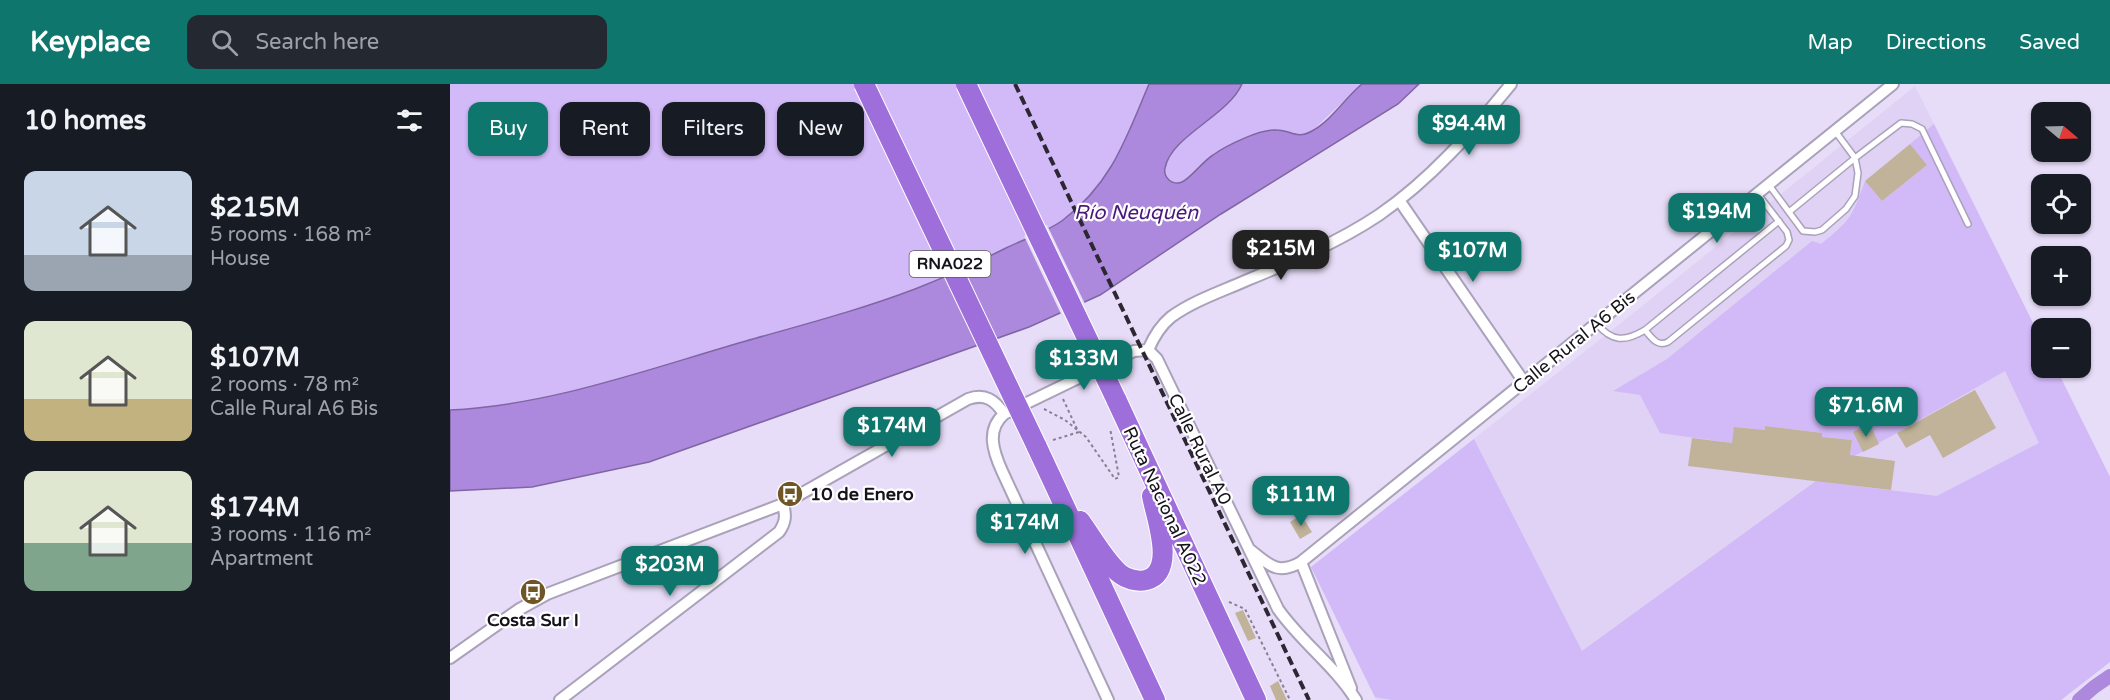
<!DOCTYPE html>
<meta charset="utf-8">
<style>
:root{--surface:#171b24;--page:#242831;--text:#f1f3f6;--muted:#9ea1a6;--accent:#0f766e}
body{margin:0;font-family:"Varela Round",sans-serif;background:var(--page);color:var(--text);height:100vh;display:flex;flex-direction:column;font-size:22px;white-space:nowrap}
*{box-sizing:border-box;margin:0}
p{font-size:20px;color:var(--muted)}
.icon{flex:none;width:33px;height:33px;fill:none;stroke:currentColor;stroke-width:2;stroke-linecap:round;stroke-linejoin:round}
.map{position:relative;flex:1;overflow:hidden}
.drawer{display:flex;flex-direction:column;background:var(--surface);width:450px}
.drawer>*{flex:none}
.hud{position:absolute;left:18px;top:18px;width:570px;height:54px;display:flex;gap:12px}
.needle{width:39px;rotate:109deg}
.tools{position:absolute;left:1581px;top:18px;display:grid;gap:12px}
.tools a{display:grid;place-items:center;width:60px;height:60px;border-radius:12px;background:var(--surface);box-shadow:0 2px 4px #0004;font-size:30px}
.price{position:absolute;translate:-50% -51px;padding:0 14px;border-radius:12px;background:var(--accent);color:#fff;font-size:20px;line-height:39px;filter:drop-shadow(0 2px 3px #0008)}
.price::after{content:'';position:absolute;left:50%;top:36px;width:18px;height:14px;margin-left:-9px;background:inherit;clip-path:polygon(0 0,100% 0,50% 100%)}
.price.on{background:#222;color:#fff}
ul{padding:0;list-style:none}
li{display:flex;align-items:center;gap:18px;height:150px;padding:0 24px}
li span{display:grid;place-items:center;flex:none;width:168px;height:120px;border-radius:12px;color:#555}
li>.icon{margin-inline-start:auto}
span .icon{width:72px;height:72px;fill:#fffc;stroke-width:1}
li b{font-size:26px}
h2{display:flex;justify-content:space-between;align-items:center;height:72px;padding:0 24px;font-size:26px}
.chip{padding:0 21px;border-radius:12px;background:var(--surface);box-shadow:0 2px 4px #0004;font-size:21px;line-height:54px}
.chip.on{background:var(--accent);color:#fff}
header{display:flex;align-items:center;gap:36px;box-sizing:border-box;height:84px;padding:0 30px;background:var(--accent);color:#fff}
header strong{font-size:28px}
nav{display:flex;gap:33px;margin-inline-start:auto;font-size:21px}
.search{width:420px;height:54px;background:var(--page);display:flex;align-items:center;gap:15px;box-sizing:border-box;padding:0 21px;border-radius:12px;color:var(--muted);font-size:22px}
main{display:flex;flex:1;min-height:0}
.map>svg:first-child{display:block}
.built{fill:#dfd2f4}
.green{fill:#d2b9f8}
.water{fill:#ac89dd;stroke:#7f65a3;stroke-width:1.5}
.pier{fill:#e7ddf8}
.lines{fill:none;stroke-linecap:round;stroke-linejoin:round}
.canal{stroke:#ac89dd;stroke-width:14}
.building{fill:#c1b29a}
.lane-casing{stroke:#aaa1ba;stroke-width:8}
.street-casing{stroke:#aaa1ba;stroke-width:14}
.highway-casing{stroke:#fff;stroke-width:22}
.path{stroke:#878093;stroke-width:2;stroke-dasharray:3 3;stroke-linecap:butt}
.lane{stroke:#fff;stroke-width:5}
.street{stroke:#fff;stroke-width:10}
.highway{stroke:#9e6fda;stroke-width:20}
.rail{stroke:#2c2732;stroke-width:4;stroke-dasharray:9 4.5;stroke-linecap:butt}
.highway-bridge-casing{stroke:#fff;stroke-width:22;stroke-linecap:butt}
.highway-bridge{stroke:#9e6fda;stroke-width:20}
.labels{text-anchor:middle;dominant-baseline:central;stroke-width:4.5;stroke-linejoin:round;paint-order:stroke}
.shield{fill:#fff;stroke:#5c595f;stroke-width:1.5}
.shield-label{font-size:16px;font-weight:bold;fill:#16121b}
.street-label{font-size:18px;fill:#16121b;stroke:#fff}
.poi-label{font-size:18px;font-weight:bold;fill:#16121b;stroke:#fff;text-anchor:start}
.water-label{font-size:20px;font-style:italic;fill:#4b177a;stroke:#fff}
</style>
<header>
<strong>Keyplace</strong>
<div class="search"><svg class="icon" aria-label="search" viewBox="0 0 24 24"><circle cx="10" cy="10" r="6"/><path d="M15 15l6 6"/></svg>Search here</div>
<nav><a>Map</a><a>Directions</a><a>Saved</a></nav>
</header>
<main>
<section class="drawer">
<h2>10 homes<svg class="icon" aria-label="filters" viewBox="0 0 24 24"><path d="M4 7h16M4 17h16"/><circle cx="9" cy="7" r="2"/><circle cx="15" cy="17" r="2"/></svg></h2>
<ul>
<li><span style="background:linear-gradient(#c9d6e8 70%,#9aa5b1 0)"><svg class="icon" aria-label="home" viewBox="0 0 24 24"><path d="M3 11l9-7 9 7M6 9v11h12V9"/></svg></span><div><b>$215M</b><p>5 rooms · 168 m²</p><p>House</p></div></li>
<li><span style="background:linear-gradient(#dfe7d0 65%,#c2b280 0)"><svg class="icon" aria-label="home" viewBox="0 0 24 24"><path d="M3 11l9-7 9 7M6 9v11h12V9"/></svg></span><div><b>$107M</b><p>2 rooms · 78 m²</p><p>Calle Rural A6 Bis</p></div></li>
<li><span style="background:linear-gradient(#dfe7d0 60%,#7fa58c 0)"><svg class="icon" aria-label="home" viewBox="0 0 24 24"><path d="M3 11l9-7 9 7M6 9v11h12V9"/></svg></span><div><b>$174M</b><p>3 rooms · 116 m²</p><p>Apartment</p></div></li>
</ul>
</section>
<div class="map">
<svg width="1660" height="616" viewBox="0 0 1660 616">
<rect width="100%" height="100%" fill="#e7ddf8"/>
<path class="built" d="M1465,2L1591,255L1592,284H1606L1660,393V578L1611,616H926L861,483L1176,235Z"/>
<path class="green" d="M0,0H699C676,54 661,99 613,136C597,148 574,155 556,164C526,179 496,193 465,205C410,227 352,241 296,257C198,285 102,321 0,326Z
M792,0H912L862,47L851,51H843L828,46L803,52L762,71L732,99L721,98L715,88C716,56 779,31 792,0Z
M1484,40L1591,255L1592,284H1606L1660,393V578L1611,616H942L925,613L861,483L1024,355L1132,567L1366,397L1487,412L1589,359L1555,287L1447,349L1404,372L1400,371L1402,356L1372,353V349L1316,342L1315,346L1285,343L1282,359L1210,349L1190,311L1163,307L1217,275L1362,157L1371,160C1401,136 1402,133 1415,97L1432,117L1477,81L1460,60Z"/>
<path class="water" d="M699,0H792C778,32 721,52 715,84C714,88 716,93 719,96C722,99 728,100 732,98C741,94 753,77 763,71C777,61 810,45 827,46C841,46 846,56 862,47C882,36 895,14 912,0H969L948,20L771,130L650,211L579,243L199,378L82,403L0,407V326C102,321 198,285 296,257C352,241 410,226 465,205C496,193 526,179 556,164C574,155 597,148 613,136C662,99 676,54 699,0Z"/>
<path class="pier" d="M597,141L636,222L612,232L574,152Z"/>
<g class="lines">
<path class="canal" d="M1629,616L1644,603L1660,592"/>
</g>
<path class="building" d="M1460,60L1477,81L1432,117L1415,97Z
M1525,306L1546,344L1493,374L1480,351L1456,364L1447,349Z
M1420,340L1429,360L1413,368L1403,348Z
M1315,342L1372,349V353L1402,356L1400,371L1445,377L1441,406L1238,382L1242,354L1282,359L1284,343L1315,346Z
M851,431L862,448L850,455L840,438Z
M793,526L806,554L798,557L785,529Z
M828,597L837,616H826L820,602Z"/>
<g class="lines">
<g class="lane-casing">
<path id="lane" d="M1319,101L1353,147L1365,148L1372,146L1396,125L1405,112L1408,89L1405,74L1385,47
M1339,128L1405,74L1451,39L1462,40L1472,45L1518,140
M1147,240C1162,258 1175,258 1195,246L1329,137
M1195,246C1202,254 1207,263 1218,258L1336,162L1339,156L1337,148L1307,109"/>
</g>
<g class="street-casing">
<path id="street" d="M949,116L1074,298
M698,266C704,252 710,242 721,233C743,217 770,208 795,197C841,178 887,159 929,131C981,95 1021,49 1061,0
M698,266L707,275L828,525C851,558 885,582 906,616
M799,465C818,480 827,492 851,478L1443,0
M851,478L901,604
M0,574L68,526L97,510L333,420L518,315C535,309 545,316 554,330
M110,616L329,448C336,438 336,431 333,420
M658,616L552,387C543,367 536,346 554,330L684,267L698,266"/>
</g>
<g class="highway-casing">
<path id="highway" d="M666,315L806,616
M586,361L705,616
M630,437C641,452 655,477 669,489C676,495 687,498 696,496C727,488 706,434 702,412"/>
</g>
<path class="path" d="M613,315L627,345
M594,325L615,336L636,353L665,395L669,393L660,344
M603,356L629,348
M779,518L795,525L840,616"/>
<use href="#lane" class="lane"/>
<use href="#street" class="street"/>
<use href="#highway" class="highway"/>
<path class="rail" d="M565,0L859,616"/>
<g class="highway-bridge-casing">
<path id="highway-bridge" d="M414,0L586,361
M516,0L666,315"/>
</g>
<use href="#highway-bridge" class="highway-bridge"/>
</g>
<defs>
<g id="bus-disc" transform="scale(1.35)"><circle r="9.5" fill="#6f5627" stroke="#fff"/><path d="M-5-6H5V4H4V6H2V4H-2V6H-4V4H-5ZM-3.5-4V0h7V-4ZM-3.5 1.2v1.5H-2V1.2ZM2 1.2v1.5H3.5V1.2Z" fill="#fff"/></g>
</defs>
<g fill-rule="evenodd">
<use href="#bus-disc" x="340" y="410"/>
<use href="#bus-disc" x="83" y="508"/>
</g>
<g class="labels">
<rect class="shield" x="459.5" y="167" width="81" height="26" rx="4.5"/>
<g class="shield-label">
<text x="500" y="180">RNA022</text>
</g>
<g class="street-label">
<text transform="translate(1124 258) rotate(-39)">Calle Rural A6 Bis</text>
<text transform="translate(750 365) rotate(64)">Calle Rural A0</text>
<text transform="translate(715 422) rotate(65)">Ruta Nacional A022</text>
</g>
<g class="poi-label">
<text x="360" y="410">10 de Enero</text>
<text x="83" y="536" text-anchor="middle">Costa Sur I</text>
</g>
<g class="water-label">
<text x="686" y="129">Río Neuquén</text>
</g>
</g>
</svg>
<div class="tools">
<a><svg class="needle" viewBox="-14 -14 28 28"><path d="M0-13l5 13h-10z" fill="#e53935"/><path d="M0 13l5-13h-10z" fill="#9ea1a6"/></svg></a>
<a><svg class="icon" aria-label="locate" viewBox="0 0 24 24"><circle cx="12" cy="12" r="6"/><path d="M12 2v4M12 18v4M2 12h4M18 12h4"/></svg></a>
<a>+</a>
<a>−</a>
</div>
<b class="price" style="left:1019px;top:72px">$94.4M</b>
<b class="price" style="left:1267px;top:160px">$194M</b>
<b class="price on" style="left:831px;top:197px">$215M</b>
<b class="price" style="left:1023px;top:199px">$107M</b>
<b class="price" style="left:634px;top:307px">$133M</b>
<b class="price" style="left:1416px;top:354px">$71.6M</b>
<b class="price" style="left:442px;top:374px">$174M</b>
<b class="price" style="left:851px;top:443px">$111M</b>
<b class="price" style="left:575px;top:471px">$174M</b>
<b class="price" style="left:220px;top:513px">$203M</b>
<div class="hud">
<a class="chip on">Buy</a>
<a class="chip">Rent</a>
<a class="chip">Filters</a>
<a class="chip">New</a>
</div>
</div>
</main>
